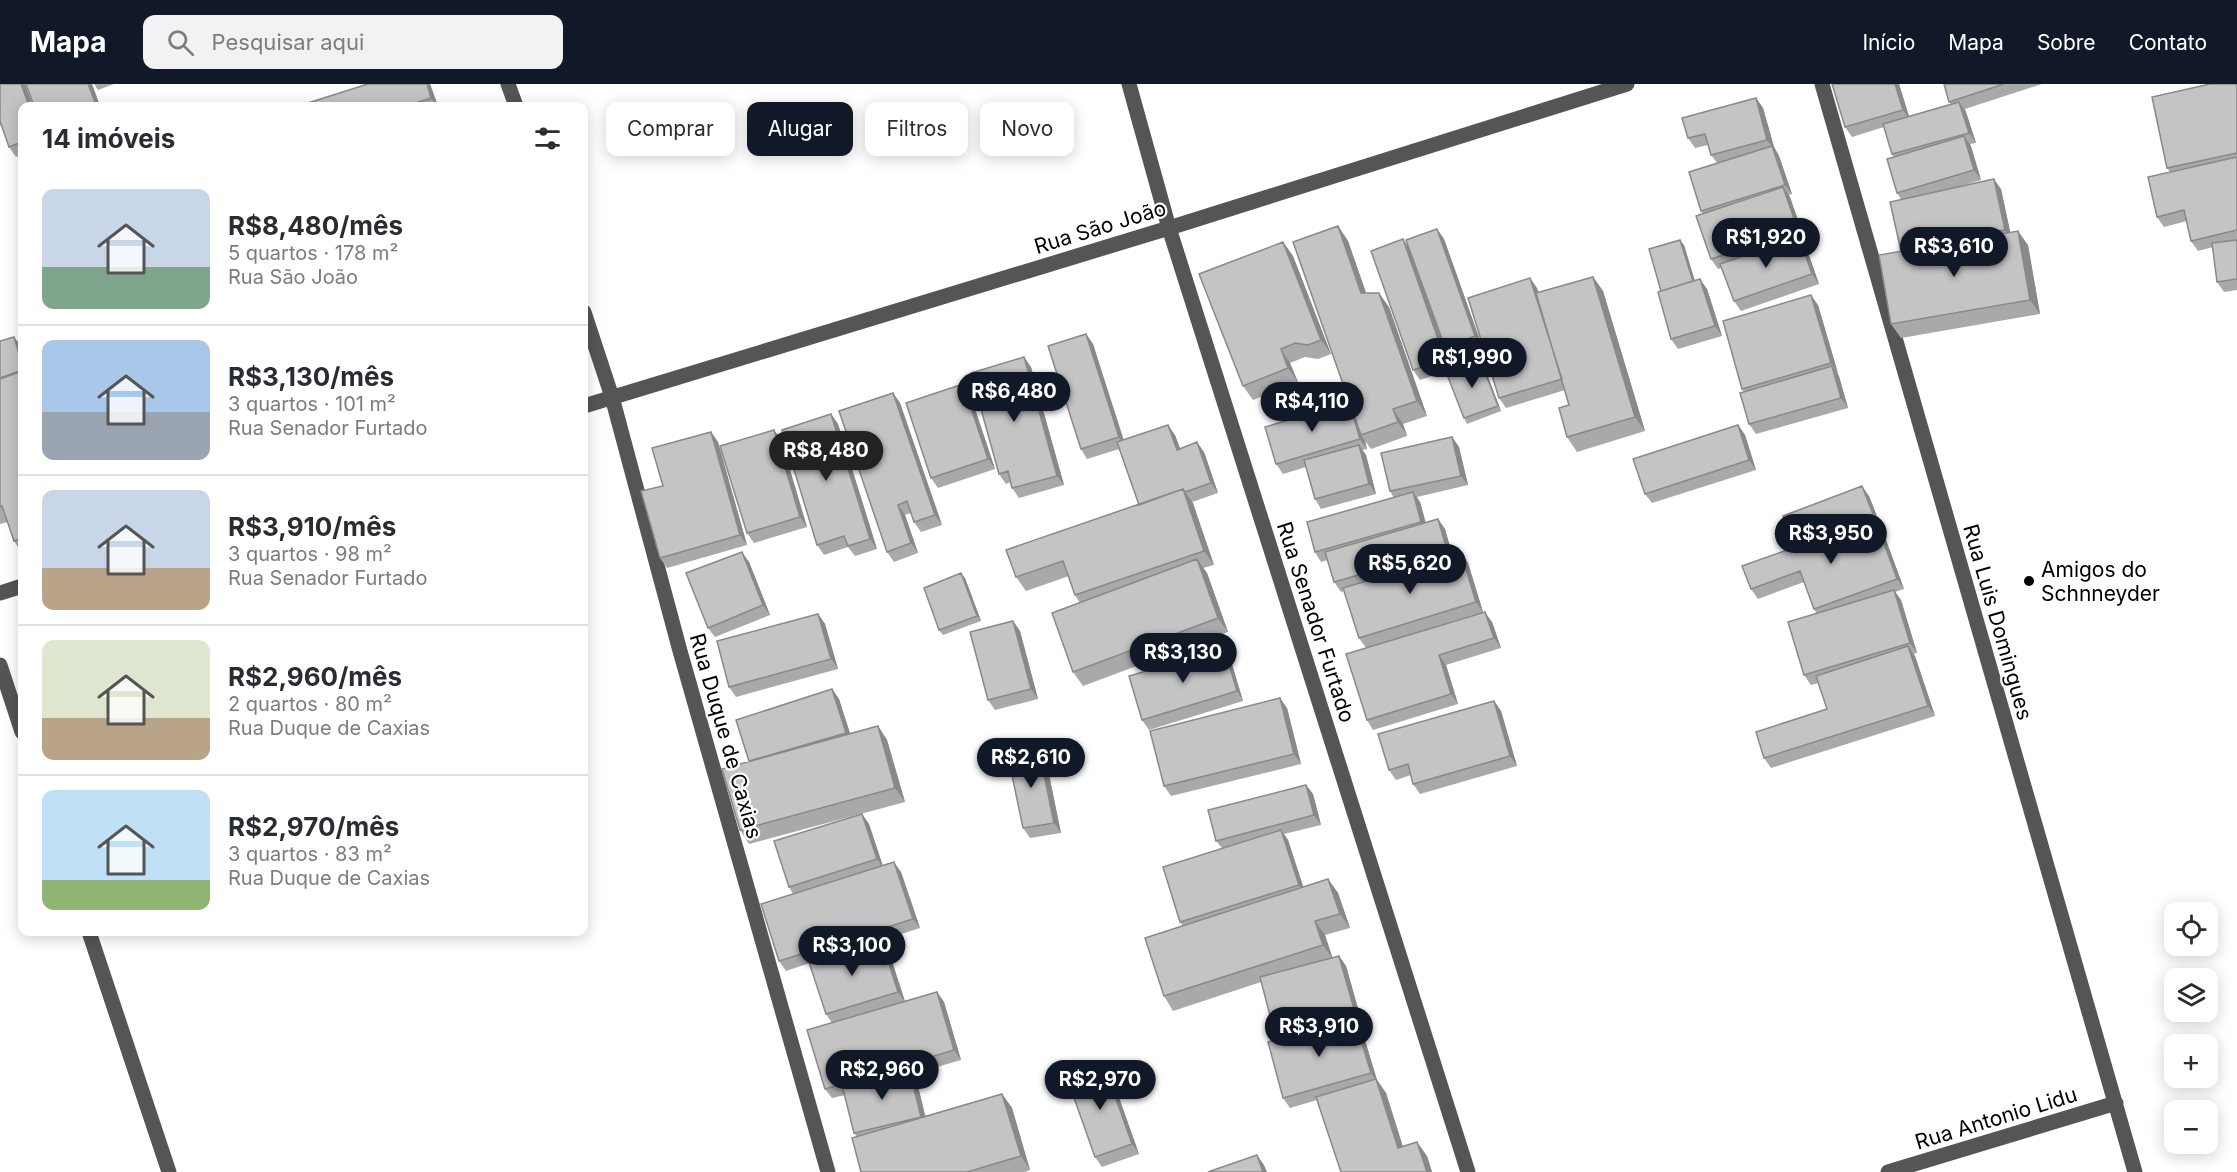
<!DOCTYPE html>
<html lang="pt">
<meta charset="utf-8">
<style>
:root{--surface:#fff;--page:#f2f2f3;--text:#2b2b33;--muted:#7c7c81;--line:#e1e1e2;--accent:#111827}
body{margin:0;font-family:Inter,sans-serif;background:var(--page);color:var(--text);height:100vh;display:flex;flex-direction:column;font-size:22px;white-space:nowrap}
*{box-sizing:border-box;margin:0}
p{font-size:20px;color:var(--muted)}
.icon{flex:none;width:33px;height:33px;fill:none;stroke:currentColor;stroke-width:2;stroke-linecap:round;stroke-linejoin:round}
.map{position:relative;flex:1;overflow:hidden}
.sheet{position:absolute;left:18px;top:18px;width:570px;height:834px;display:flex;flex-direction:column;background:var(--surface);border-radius:12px;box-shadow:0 3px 15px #0003}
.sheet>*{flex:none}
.guide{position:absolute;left:606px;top:18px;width:570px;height:54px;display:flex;gap:12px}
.tools{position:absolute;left:2164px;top:818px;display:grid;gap:12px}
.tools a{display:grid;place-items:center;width:54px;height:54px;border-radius:12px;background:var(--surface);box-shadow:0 3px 15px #0003;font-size:30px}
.price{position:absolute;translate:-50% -51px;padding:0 14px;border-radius:21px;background:var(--accent);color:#fff;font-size:20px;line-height:39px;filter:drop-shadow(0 2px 3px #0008)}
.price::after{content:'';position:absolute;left:50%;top:36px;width:18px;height:14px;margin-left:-9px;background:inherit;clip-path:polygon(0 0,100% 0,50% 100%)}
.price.active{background:#222;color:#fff}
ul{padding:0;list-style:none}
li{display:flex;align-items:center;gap:18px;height:150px;padding:0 24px}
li+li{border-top:2px solid var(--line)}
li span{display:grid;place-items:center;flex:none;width:168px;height:120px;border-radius:12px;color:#555}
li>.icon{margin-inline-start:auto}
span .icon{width:72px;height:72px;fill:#fffc;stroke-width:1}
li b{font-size:26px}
h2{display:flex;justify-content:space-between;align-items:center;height:72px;padding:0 24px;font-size:26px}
.tag{padding:0 21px;border-radius:12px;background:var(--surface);box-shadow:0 3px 15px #0003;font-size:21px;line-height:54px}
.tag.active{background:var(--accent);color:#fff}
header{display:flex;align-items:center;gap:36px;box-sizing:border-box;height:84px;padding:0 30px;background:var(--accent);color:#fff}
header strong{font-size:28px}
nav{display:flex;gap:33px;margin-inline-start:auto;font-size:21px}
.search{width:420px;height:54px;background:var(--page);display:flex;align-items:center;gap:15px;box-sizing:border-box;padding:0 21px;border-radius:12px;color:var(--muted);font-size:22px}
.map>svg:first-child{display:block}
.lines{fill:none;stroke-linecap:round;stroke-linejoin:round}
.minor{stroke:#555;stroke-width:15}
.wall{fill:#a9a9a9}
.shaded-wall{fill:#898989}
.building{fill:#c4c4c4;stroke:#898989;stroke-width:1.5}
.poi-dot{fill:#000;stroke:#fff;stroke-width:2}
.labels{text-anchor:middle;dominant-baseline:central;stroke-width:4.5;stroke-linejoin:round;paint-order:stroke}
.street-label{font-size:21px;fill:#000;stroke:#fff}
.poi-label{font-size:21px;fill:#000;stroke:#fff;text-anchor:start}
</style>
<header>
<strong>Mapa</strong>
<div class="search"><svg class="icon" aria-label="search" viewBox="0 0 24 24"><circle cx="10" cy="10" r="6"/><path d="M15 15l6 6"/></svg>Pesquisar aqui</div>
<nav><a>Início</a><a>Mapa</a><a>Sobre</a><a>Contato</a></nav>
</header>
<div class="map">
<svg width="2237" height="1088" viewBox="0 0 2237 1088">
<rect width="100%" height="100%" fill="#fff"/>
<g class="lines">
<path class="minor" d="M508,0L516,22
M1129,0L1169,144L1468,1088
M1822,0L2135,1088
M584,228L612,313L680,567L828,1088
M584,322L1169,144L1627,0
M0,509L22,502
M0,581L22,648
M89,848L169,1088
M1888,1088L2116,1019"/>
</g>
<path class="wall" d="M0,0H25L33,22H22V71L16,73L9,63L2,41L0,42Z
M26,0H92L100,22H34Z
M94,0H114L98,6Z
M363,0H430L438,22H310L364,1Z
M1899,0L1909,32L1951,20L1949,18L1944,0H2042L1965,25L1966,28L1976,59L1970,60L1981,96L1954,104L2001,105L2010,148L2028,161L2040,230L1901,254L1891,240L1901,167V115L1897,109L1894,73L1892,70L1884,43L1852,53L1845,43Z
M2237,0V206L2224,208L2217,198L2213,163L2198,167L2191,157L2187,137L2164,143L2157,133L2170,88L2167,84Z
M1756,14L1763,24L1774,63L1779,72L1792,110L1789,111L1805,156L1802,157L1806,163L1819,200L1741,227L1734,217L1722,184L1718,185L1711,175L1703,130L1701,127L1717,79L1711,71L1708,61L1695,64L1688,54Z
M1338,142L1348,157L1366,209L1389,223L1427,332L1403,340L1407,352L1371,365L1365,357L1367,365L1362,366L1366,371L1376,410L1321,425L1315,415L1306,383L1283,390L1276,380L1349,318Z
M1437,145L1444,155L1482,262L1451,273L1445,263L1441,253L1452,285L1420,296L1413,286L1409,163Z
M1283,158L1293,172L1331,270L1318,275L1305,273L1290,279L1298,298L1253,316L1243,302Z
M1684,161L1695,197L1707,205L1722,252L1678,265L1671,255L1661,207Z
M1593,193L1603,207L1645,347L1577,368L1567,353L1569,321L1565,306L1506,324L1499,314L1537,204L1538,209Z
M1818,221L1848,324L1756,350L1749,340L1744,308L1742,305Z
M1086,250L1093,260L1123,356L1175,351L1180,364L1204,368L1218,409L1192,418L1214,481L1203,484L1207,489L1228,548L1083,602L1073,588L1080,519L1075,511L1069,492L1026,507L1016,493L1139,421L1119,365L1087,375L1081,365Z
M14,253L21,262L22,268V469L14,457L8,438L0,440V257Z
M1483,280L1501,327L1467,340L1464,334Z
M1031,283L1064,401L1019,414L1012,404L1011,398L1006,400L999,390Z
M893,309L900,319L942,441L921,448L914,438L911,429L905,431L918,469L894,478L887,468Z
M970,310L995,385L938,404L931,394Z
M831,330L838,340L877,465L855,472L848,463L824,471L817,461Z
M1738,341L1745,351L1756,386L1652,419L1645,410Z
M774,346L781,356L807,443L754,459L747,449Z
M711,348L718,358L747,461L667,484L660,474L663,402Z
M1452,353L1459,363L1468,401L1417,413L1420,418L1426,439L1438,435L1445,445L1452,471L1461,469L1468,479L1483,528L1492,538L1501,564L1446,581L1458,620L1373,646L1367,636L1476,530L1366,564L1359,554L1344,507L1341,508L1334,498L1328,476L1321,478L1315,468L1394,414L1390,407Z
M1869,412L1880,440L1879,441L1882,445L1904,505L1895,508L1901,516L1917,569L1913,570L1915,572L1935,632L1771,684L1764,674L1827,625L1819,599L1811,601L1804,591L1817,530L1814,525L1804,498L1758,515L1751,505L1796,463L1794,461Z
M749,478L770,531L715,553L708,544Z
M965,494L981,537L943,551L939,546Z
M818,530L825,540L838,585L736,613L729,603Z
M1013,537L1020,547L1038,615L995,626L988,616Z
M1230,574L1243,617L1149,646L1142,636Z
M832,605L839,615L850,649L878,642L887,656L905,718L749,760L740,746L749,677Z
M1494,617L1501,627L1517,682L1420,710L1413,700L1411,691L1396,696L1389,686Z
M1287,624L1301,680L1171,712L1164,702Z
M1046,676L1061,749L1030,754L1023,744Z
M1306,701L1313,710L1321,741L1284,750L1288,756L1303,803L1328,795L1338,809L1350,844L1325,851L1332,874L1339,872L1346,882L1361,935L1357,936L1361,943L1377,996L1386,1009L1403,1063L1427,1072L1432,1088H1341L1317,1016L1290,1024L1283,1014L1279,954L1274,947L1261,898L1173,927L1164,912L1183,842L1180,838L1222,764L1216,757Z
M862,730L869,740L882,781L901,788L920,844L845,868L847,872L883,861L890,871L905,917L937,908L944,918L961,976L913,990L916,994L925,1032L1002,1010L1012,1024L1030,1086L1025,1088H861L857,1053L854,1049L845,1011L832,1014L825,1005L832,939L826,930L810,879L786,887L779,877L793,810L789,803Z
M1111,991L1139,1070L1102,1083L1095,1073Z"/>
<path class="shaded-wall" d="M21,0H25L33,22H29Z
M88,0H92L100,22H98L95,18Z
M427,0H430L438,22L431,14Z
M1895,0H1899L1910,36L1903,26Z
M1756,14L1763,24L1774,63L1779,72L1792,110L1785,101L1773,64L1767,56Z
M1959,18L1966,28L1976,59L1969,49Z
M1964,52L1971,62L1981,96L1974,86Z
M1994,95L2001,105L2012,156L2005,146Z
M1783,103L1790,113L1805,156L1798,146Z
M1338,142L1348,157L1371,223L1361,209Z
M1437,145L1444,155L1482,262L1475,252Z
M2018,147L2028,161L2040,230L2030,216Z
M1799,153L1806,163L1819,200L1812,190Z
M1403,155L1410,165L1452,285L1445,275Z
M1680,156L1684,161L1697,205L1693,200Z
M1283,158L1293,172L1331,270L1321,256Z
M1593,193L1603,207L1645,347L1635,333Z
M1530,194L1537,204L1568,305L1562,295Z
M1700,195L1707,205L1722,252L1715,242Z
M1379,209L1389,223L1427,332L1417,317Z
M1811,211L1818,221L1838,289L1831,279Z
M1086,250L1093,260L1126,363L1119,353Z
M14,253L21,262L22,268V279Z
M1281,265L1290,279L1298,298L1288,284Z
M1024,273L1031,283L1064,401L1057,392Z
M1480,275L1483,280L1501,327L1498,322Z
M1832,282L1839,292L1848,324L1841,314Z
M963,300L970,310L995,385L988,375Z
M893,309L900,319L942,441L935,431Z
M1349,318L1361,351L1365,357L1367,365L1360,355Z
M1393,325L1403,340L1407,352L1398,338Z
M831,330L838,340L877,465L870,455Z
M1168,341L1175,351L1184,376L1177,366Z
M1738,341L1745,351L1756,386L1749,376Z
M774,346L781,356L807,443L800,433Z
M711,348L718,358L747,461L740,451Z
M1452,353L1459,363L1468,401L1461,392Z
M1197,358L1204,368L1218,409L1211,399Z
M1359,361L1366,371L1376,410L1369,400Z
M1862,402L1869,412L1880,440L1873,430Z
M1183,405L1193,419L1214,481L1204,467Z
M1413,408L1420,418L1428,448L1421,438Z
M898,421L905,431L918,469L911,459Z
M1438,435L1445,445L1454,476L1447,466Z
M1875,435L1882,445L1904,505L1897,495Z
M742,468L749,478L770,531L763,521Z
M1461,469L1468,479L1483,528L1476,518Z
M1197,475L1207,489L1228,548L1218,534Z
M961,489L965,494L981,537L977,532Z
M1894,506L1901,516L1917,569L1910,559Z
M1485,528L1492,538L1501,564L1494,554Z
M818,530L825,540L838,585L831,575Z
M1013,537L1020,547L1038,615L1031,605Z
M1908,562L1915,572L1935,632L1928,622Z
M1224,564L1230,574L1243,617L1237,607Z
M1439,571L1446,581L1458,620L1451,610Z
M832,605L839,615L853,659L846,649Z
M1280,614L1287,624L1301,680L1294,670Z
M1494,617L1501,627L1517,682L1510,672Z
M878,642L887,656L905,718L895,704Z
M1039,666L1046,676L1061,749L1054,739Z
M1306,701L1313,710L1321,741L1314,731Z
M862,730L869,740L884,785L877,775Z
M1281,746L1288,756L1306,811L1299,801Z
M894,778L901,788L920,844L913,835Z
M1328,795L1338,809L1350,844L1340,830Z
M1315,837L1325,851L1333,875L1323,861Z
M883,861L890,871L905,918L898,908Z
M840,862L847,872L851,883L844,873Z
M1339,872L1346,882L1361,935L1354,925Z
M937,908L944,918L961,976L954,966Z
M1354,933L1361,943L1377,996L1386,1009L1408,1079L1398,1064L1377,998L1371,989Z
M1104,981L1111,991L1139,1070L1132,1060Z
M909,984L916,994L928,1043L921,1033Z
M1002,1010L1012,1024L1030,1086L1021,1072Z
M1417,1058L1427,1072L1432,1088H1427Z
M1257,1071L1264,1081L1267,1088H1263Z"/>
<path class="building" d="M0,0H21L29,22H22V58L9,63L0,37Z
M26,0H88L95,18L83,22H34Z
M368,0H427L431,14L406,22H310L308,19Z
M1832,0H1895L1903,26L1845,43Z
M1944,0H2004L1949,18Z
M2210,0H2237V69L2167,84L2152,13Z
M1756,14L1767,56L1711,71L1705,50L1688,54L1682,34Z
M1959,18L1969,49L1892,70L1883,40Z
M1964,52L1974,86L1897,109L1887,75Z
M1772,62L1785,101L1701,127L1689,88Z
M2237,73V146L2191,157L2184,126L2157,133L2148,93Z
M1994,95L2005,146L1901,167L1890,118Z
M1783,103L1798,146L1711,175L1696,132Z
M1338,142L1361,209H1379L1417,317L1393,325L1398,338L1361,351L1293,158Z
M1437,145L1475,252L1445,263L1406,156Z
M2018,147L2030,216L1891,240L1879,171Z
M1799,153L1812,190L1734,217L1720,180Z
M1403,155L1445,275L1413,286L1371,167Z
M1680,156L1693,197L1661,207L1649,165Z
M2237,156V195L2217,198L2212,159Z
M1283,158L1321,256L1308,261L1295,259L1281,265L1288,284L1243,302L1199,190Z
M1593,193L1635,333L1567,353L1559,324L1569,321L1536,209Z
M1530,194L1562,295L1499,314L1468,214Z
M1700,195L1715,242L1671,255L1658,208Z
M1811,211L1831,279L1742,305L1723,237Z
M1086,250L1119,353L1081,365L1048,262Z
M14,253L22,279V286L0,294V257Z
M1024,273L1057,392L1012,404L1008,387L999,390L971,289Z
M1480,275L1498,322L1464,334L1446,288Z
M1832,282L1841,314L1749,340L1740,309Z
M22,287V454L14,457L2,422L0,423V295Z
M963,300L988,375L931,394L906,319Z
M893,309L935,431L914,438L907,417L898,421L911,459L887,468L839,327Z
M1349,318L1360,355L1276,380L1265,343Z
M831,330L870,455L848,462L844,452L817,461L782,346Z
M1168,341L1177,366L1197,358L1211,399L1185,408L1183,405L1139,421L1117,358Z
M1738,341L1749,376L1645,410L1633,375Z
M774,346L800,433L747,449L720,362Z
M711,348L740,451L660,474L641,407L663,402L652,364Z
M1452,353L1461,392L1390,407L1381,369Z
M1359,361L1369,400L1315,415L1304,376Z
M1862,402L1873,430L1794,461L1783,432Z
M1183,405L1204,467L1075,511L1063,477L1016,493L1006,466Z
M1413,408L1421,438L1315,468L1307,438Z
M1438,435L1447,466L1334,498L1325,468Z
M1875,435L1897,495L1814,525L1800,487L1751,505L1742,482Z
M742,468L763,521L708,544L686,489Z
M1461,469L1476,518L1359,554L1343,504Z
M1197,475L1218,534L1073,588L1052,529Z
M961,489L977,532L939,546L924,504Z
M1894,506L1910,559L1804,591L1788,538Z
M1485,528L1494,554L1439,571L1451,610L1367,636L1346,570Z
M818,530L831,575L729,603L717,557Z
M1013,537L1031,605L988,616L970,548Z
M1908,562L1928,622L1764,674L1756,648L1827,625L1816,592Z
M1224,564L1237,607L1142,636L1129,592Z
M832,605L846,649L749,677L736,636Z
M1280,614L1294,670L1164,702L1150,647Z
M1494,617L1510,672L1413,700L1408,680L1389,686L1378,650Z
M878,642L895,704L740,746L722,685Z
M1039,666L1054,739L1023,744L1008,672Z
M1306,701L1314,731L1216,757L1208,726Z
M862,730L877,775L789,803L774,757Z
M1281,746L1299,801L1180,838L1163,783Z
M894,778L913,835L779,877L761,820Z
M1328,795L1340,830L1315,837L1323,861L1164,912L1145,854Z
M883,861L898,908L826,930L807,872L840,862L844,873Z
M1339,872L1354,925L1274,947L1260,893Z
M937,908L954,966L825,1005L807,946Z
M1354,933L1371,989L1283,1014L1268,958Z
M1104,981L1132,1060L1095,1073L1067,994Z
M909,984L921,1033L854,1049L842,1001Z
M1376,995L1398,1064L1417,1058L1427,1088H1341L1316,1013Z
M1002,1010L1021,1072L967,1088H861L852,1054Z
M1257,1071L1263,1088H1208Z"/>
<circle class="poi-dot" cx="2029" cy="497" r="6"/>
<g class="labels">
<g class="street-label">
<text transform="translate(1100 143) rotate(-17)">Rua São João</text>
<text transform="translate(1316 538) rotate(72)">Rua Senador Furtado</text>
<text transform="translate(1998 538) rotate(74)">Rua Luis Domingues</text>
<text transform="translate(726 652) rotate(74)">Rua Duque de Caxias</text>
<text transform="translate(1996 1034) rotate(-17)">Rua Antonio Lidu</text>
</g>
<g class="poi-label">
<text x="2041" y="485">Amigos do<tspan x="2041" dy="24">Schnneyder</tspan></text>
</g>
</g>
</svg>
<div class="tools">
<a><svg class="icon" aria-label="locate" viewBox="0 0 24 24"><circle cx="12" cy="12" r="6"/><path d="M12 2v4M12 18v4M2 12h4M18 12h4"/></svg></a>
<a><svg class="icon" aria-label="layers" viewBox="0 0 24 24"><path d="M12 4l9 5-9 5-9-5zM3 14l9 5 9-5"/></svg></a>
<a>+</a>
<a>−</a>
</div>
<b class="price" style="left:1766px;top:185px">R$1,920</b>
<b class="price" style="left:1954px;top:194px">R$3,610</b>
<b class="price" style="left:1472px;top:305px">R$1,990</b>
<b class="price" style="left:1014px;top:339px">R$6,480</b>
<b class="price" style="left:1312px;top:349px">R$4,110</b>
<b class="price active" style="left:826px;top:398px">R$8,480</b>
<b class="price" style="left:1831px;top:481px">R$3,950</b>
<b class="price" style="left:1410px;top:511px">R$5,620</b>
<b class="price" style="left:1183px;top:600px">R$3,130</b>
<b class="price" style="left:1031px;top:705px">R$2,610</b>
<b class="price" style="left:852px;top:893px">R$3,100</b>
<b class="price" style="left:1319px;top:974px">R$3,910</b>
<b class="price" style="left:882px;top:1017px">R$2,960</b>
<b class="price" style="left:1100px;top:1027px">R$2,970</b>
<div class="guide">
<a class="tag">Comprar</a>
<a class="tag active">Alugar</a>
<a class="tag">Filtros</a>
<a class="tag">Novo</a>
</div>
<section class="sheet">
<h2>14 imóveis<svg class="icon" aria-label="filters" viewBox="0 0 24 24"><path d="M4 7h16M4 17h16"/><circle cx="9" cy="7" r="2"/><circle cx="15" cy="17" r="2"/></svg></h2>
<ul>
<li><span style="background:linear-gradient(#c9d6e8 65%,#7fa58c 0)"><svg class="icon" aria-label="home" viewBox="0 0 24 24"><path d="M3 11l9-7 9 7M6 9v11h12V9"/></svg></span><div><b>R$8,480/mês</b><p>5 quartos · 178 m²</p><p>Rua São João</p></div></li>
<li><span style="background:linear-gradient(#a9c7e8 60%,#9aa5b1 0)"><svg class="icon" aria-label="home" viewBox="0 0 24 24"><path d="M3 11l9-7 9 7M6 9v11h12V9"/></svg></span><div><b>R$3,130/mês</b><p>3 quartos · 101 m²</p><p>Rua Senador Furtado</p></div></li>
<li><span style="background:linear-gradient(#c9d6e8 65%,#b9a48a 0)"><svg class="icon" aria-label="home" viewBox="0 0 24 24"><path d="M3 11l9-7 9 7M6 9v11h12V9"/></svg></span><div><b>R$3,910/mês</b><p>3 quartos · 98 m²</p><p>Rua Senador Furtado</p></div></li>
<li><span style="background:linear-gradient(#dfe7d0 65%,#b9a48a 0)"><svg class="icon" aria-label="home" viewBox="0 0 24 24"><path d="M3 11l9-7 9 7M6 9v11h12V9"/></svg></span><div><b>R$2,960/mês</b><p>2 quartos · 80 m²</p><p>Rua Duque de Caxias</p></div></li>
<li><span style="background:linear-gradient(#bfe0f5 75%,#8fb573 0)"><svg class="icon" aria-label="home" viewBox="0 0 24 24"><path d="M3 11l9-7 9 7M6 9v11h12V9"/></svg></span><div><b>R$2,970/mês</b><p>3 quartos · 83 m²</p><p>Rua Duque de Caxias</p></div></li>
</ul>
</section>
</div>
